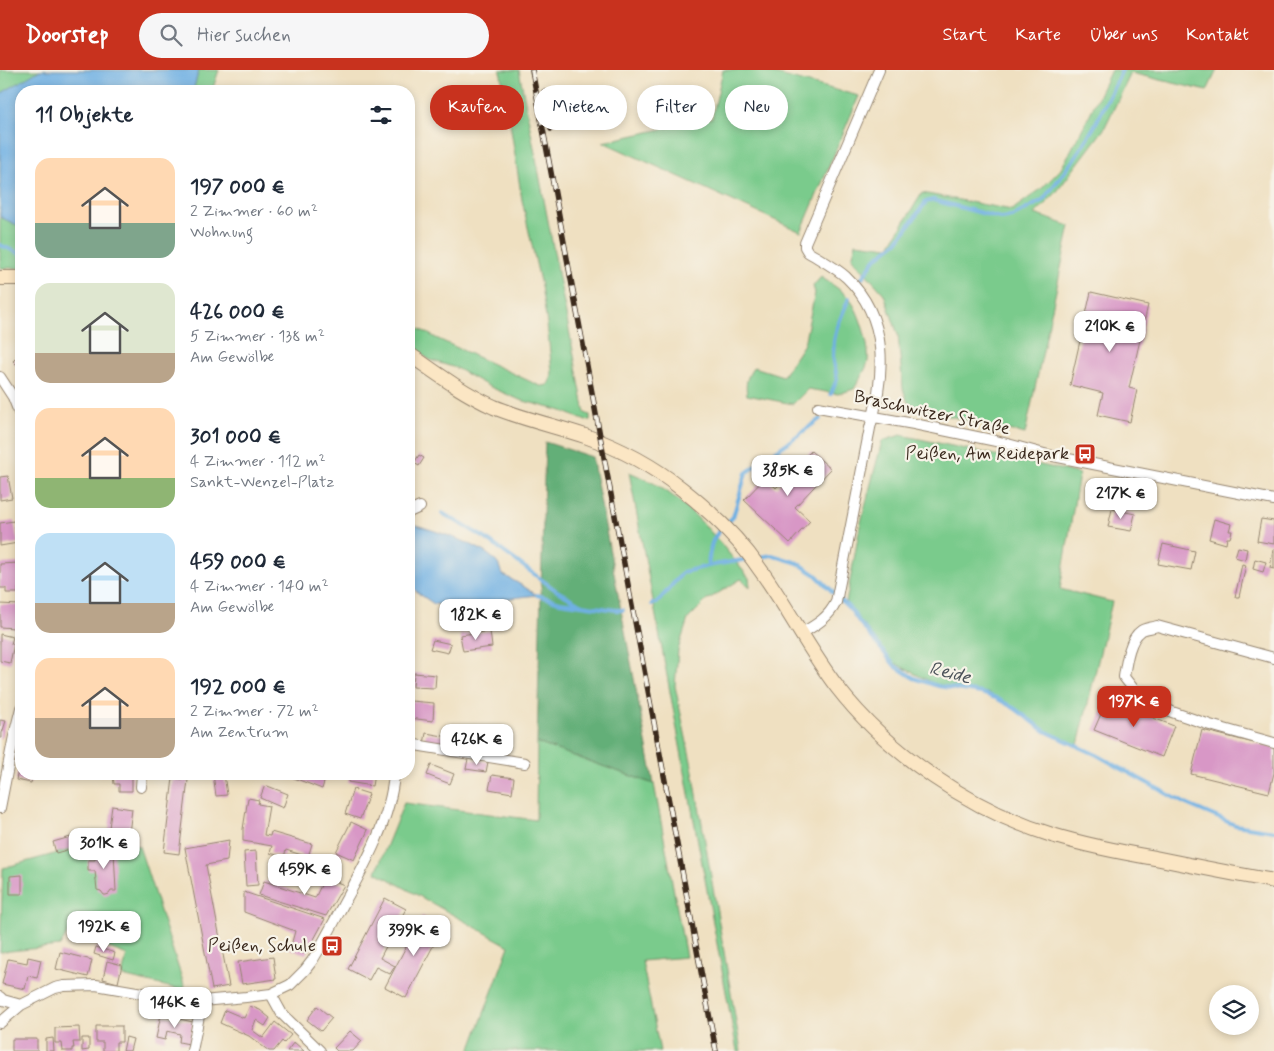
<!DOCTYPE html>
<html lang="de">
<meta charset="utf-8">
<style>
:root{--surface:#fff;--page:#f6f6f7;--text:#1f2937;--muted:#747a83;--accent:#c8321e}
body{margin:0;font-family:Mynerve,sans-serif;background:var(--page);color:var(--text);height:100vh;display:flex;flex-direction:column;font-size:19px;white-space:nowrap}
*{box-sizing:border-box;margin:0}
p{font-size:16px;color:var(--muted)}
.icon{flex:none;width:28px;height:28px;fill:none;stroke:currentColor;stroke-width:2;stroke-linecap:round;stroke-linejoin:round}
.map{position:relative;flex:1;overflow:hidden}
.drawer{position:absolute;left:15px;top:15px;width:400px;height:695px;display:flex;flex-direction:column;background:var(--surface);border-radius:20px;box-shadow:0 2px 8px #0003}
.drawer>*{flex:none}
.hud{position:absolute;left:430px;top:15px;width:475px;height:45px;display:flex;gap:10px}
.controls{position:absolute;left:1209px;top:915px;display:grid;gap:10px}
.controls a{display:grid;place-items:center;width:50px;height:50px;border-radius:50%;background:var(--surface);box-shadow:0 2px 8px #0003;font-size:25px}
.price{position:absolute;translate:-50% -42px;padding:0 11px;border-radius:10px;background:#fff;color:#222;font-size:16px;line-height:32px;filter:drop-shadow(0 1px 2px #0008)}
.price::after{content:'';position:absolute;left:50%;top:30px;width:15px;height:11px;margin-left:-8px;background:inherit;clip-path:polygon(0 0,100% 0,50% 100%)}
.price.selected{background:var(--accent);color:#fff}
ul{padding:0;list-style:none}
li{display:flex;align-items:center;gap:15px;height:125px;padding:0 20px}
li span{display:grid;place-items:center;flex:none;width:140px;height:100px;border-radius:15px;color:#555}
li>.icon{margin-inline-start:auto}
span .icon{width:60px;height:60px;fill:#fffc;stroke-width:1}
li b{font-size:21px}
h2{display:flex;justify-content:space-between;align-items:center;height:60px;padding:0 20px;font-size:21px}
.pill{padding:0 18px;border-radius:22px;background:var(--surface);box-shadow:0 2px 8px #0003;font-size:18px;line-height:45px}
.pill.selected{background:var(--accent);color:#fff}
header{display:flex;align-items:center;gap:30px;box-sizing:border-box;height:70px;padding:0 25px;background:var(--accent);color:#fff}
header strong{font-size:24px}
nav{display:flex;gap:28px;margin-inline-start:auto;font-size:18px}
.search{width:350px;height:45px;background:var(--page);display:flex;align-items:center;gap:12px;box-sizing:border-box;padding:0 18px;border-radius:28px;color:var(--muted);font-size:19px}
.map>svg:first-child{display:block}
.green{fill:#7acb8c;stroke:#5a7a55}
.forest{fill:#63af78;stroke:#4f6c4b}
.water{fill:#6fb0e3;stroke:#556d80}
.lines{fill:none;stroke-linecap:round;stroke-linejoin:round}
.stream{stroke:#6fb0e3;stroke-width:4}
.building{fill:#d897c6}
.minor-casing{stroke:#958570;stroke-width:12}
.secondary-casing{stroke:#958570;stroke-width:16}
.minor{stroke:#fff;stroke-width:10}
.secondary{stroke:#fbe6c4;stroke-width:14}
.rail-casing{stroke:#3b2a1e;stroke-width:5.5}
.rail{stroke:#f7f3e8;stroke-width:4;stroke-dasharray:11;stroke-linecap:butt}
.labels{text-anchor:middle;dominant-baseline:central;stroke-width:4.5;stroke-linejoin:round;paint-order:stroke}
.street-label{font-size:18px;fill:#3b2a1e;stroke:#f7f3e8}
.poi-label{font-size:18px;fill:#3b2a1e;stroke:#f7f3e8;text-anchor:end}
.water-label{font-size:19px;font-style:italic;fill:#4b5259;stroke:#f7f3e8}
</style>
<header>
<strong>Doorstep</strong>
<div class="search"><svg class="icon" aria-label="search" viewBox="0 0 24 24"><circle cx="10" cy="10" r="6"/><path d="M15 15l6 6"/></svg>Hier suchen</div>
<nav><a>Start</a><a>Karte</a><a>Über uns</a><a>Kontakt</a></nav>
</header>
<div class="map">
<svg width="1274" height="981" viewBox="0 0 1274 981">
<rect width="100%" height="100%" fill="#f7f3e8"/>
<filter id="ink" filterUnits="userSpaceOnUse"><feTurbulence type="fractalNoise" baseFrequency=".02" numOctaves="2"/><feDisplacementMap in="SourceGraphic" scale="10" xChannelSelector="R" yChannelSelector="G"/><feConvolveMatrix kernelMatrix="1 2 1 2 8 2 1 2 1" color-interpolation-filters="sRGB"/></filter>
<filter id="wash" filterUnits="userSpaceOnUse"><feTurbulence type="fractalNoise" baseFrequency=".0096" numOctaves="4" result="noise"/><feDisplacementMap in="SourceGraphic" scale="20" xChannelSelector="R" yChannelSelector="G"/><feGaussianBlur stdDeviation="1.12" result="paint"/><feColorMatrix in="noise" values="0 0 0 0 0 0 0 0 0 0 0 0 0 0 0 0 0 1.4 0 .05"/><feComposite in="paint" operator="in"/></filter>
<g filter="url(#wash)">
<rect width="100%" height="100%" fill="#efe0c1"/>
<path class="green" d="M0,0H46L0,28Z
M195,0H219L212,21H189Z
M500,0H519L585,343L590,345V350L586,351L562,341L520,330L488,316L456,298L430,290L409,276V253L436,268L540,316C551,316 551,312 552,302L547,254L541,216L522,130L508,40Z
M723,0H760L859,26L801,162L603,72L712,48Z
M1111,0H1217L1207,21L1131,3L1104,59L1055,124L1035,144L1070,156L1025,364L928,341L908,333L903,319L898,265L884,224L852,188L856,173L889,177L922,123L1012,140L1041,119L1061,99L1088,48Z
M0,142L21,154V198H0Z
M821,207C831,214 844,221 851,231C860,243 870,277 868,291C867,298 858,312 854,319L838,324L808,319L793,334L747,325C745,313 747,306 754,297L783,306L804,274L815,223L813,216Z
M901,365L1064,400L1079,404L1060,519L1112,532L1078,675L1043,660L1011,635L988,623L935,614L894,593L846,533L860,456L882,371Z
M629,402C639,406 651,411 660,417C696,440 722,475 749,508L750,517L741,509L707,530L688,549L678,580L675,616L693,701L741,981H737Z
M537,673L654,714L686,887L642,891L660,981H470L509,876L376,802L404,733L536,750Z
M102,771L139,776L186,921L122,906L127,885L68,862L60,876L0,882L3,798Z"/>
<path class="forest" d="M545,372L592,387L654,714L537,673Z"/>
<path class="water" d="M40,0H199L193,21H158L152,19L149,21H21V157L0,147V24Z
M411,453C435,462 483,473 498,494C500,496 500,501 502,504L523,516L537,525L504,529L487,537L464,540L452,536L434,534L418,523L409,514V454Z"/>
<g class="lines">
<path class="stream" d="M0,175L21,184
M862,208L875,189L897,172L926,132L933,130L1000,148L1012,147L1043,130L1072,92L1094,57L1122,0
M831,324L837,309L833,286L834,271L837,257L849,228
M442,443L485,468L557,521L582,535
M727,453L733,447L746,403L820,349
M755,488L772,485L798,493L816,505L851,540L860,553L895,596L914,608L938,616L981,623L996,628L1014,638L1045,661L1097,685L1140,709L1186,734L1235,755L1274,761
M708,496C710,480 710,470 722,458
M537,525L560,532L616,540H623
M652,534L657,533L683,502L708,496L748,489"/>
</g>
<g id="blocks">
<path class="building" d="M1091,222L1148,235L1129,318L1137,320L1130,352L1098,345L1103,323L1070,315Z
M21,283V299L13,291Z
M811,381L831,399L795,437L810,451L790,473L744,430L765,408L776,418Z
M419,385L424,388L419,396L414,393Z
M8,406L12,428L0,430V407Z
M1112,439L1135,444L1131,461L1108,457Z
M1214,449L1231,454L1229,461H1232L1230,468H1227L1226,474L1209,469Z
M1261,449L1274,451V474L1257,471Z
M14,451L18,473L0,476V453Z
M1163,474L1195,481L1191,500L1158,494Z
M1238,477L1247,479L1245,490L1235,487Z
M1273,480H1274V499L1270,498Z
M1255,489L1266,492L1263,502L1253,499Z
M19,493L20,518H18V523H6V518H0V494Z
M1242,494L1246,495L1239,527H1235Z
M0,534L20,535V544H21V550H19L18,558L21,559V566H14V558L0,557Z
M490,561L492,577L463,581L460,565Z
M0,564L13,567L11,574H14L10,593L0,591Z
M433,570L451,574L448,583L430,579Z
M414,603L436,605L435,618L413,617Z
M1107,630L1174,656L1162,687L1094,660Z
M411,631L434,633L433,651L409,648Z
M0,650L6,651L2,663V668H0Z
M1202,660L1274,678V703L1269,723L1191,704Z
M426,663L449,667L447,678L424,674Z
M468,689L488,692L486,702L466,699Z
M20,691L21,704H33L31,713L16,710Z
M431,695L454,704L450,714L427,705Z
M113,704H132V721H119V714H114Z
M213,704H224L227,725L216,726Z
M277,704L307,705L330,704L328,710L325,709L322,719L289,706L288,708Z
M350,704H374L372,716L348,712Z
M492,705L514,708L512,723L489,719Z
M173,708L188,710L179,784L164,782Z
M265,715L288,724L283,738L260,728Z
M353,719L369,724L360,749L345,744Z
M248,728L259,730L258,734L269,736L264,765L270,766L271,762L312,774L308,787L286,780L284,787L270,783L272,776L243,771V759Z
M112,736L132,739L128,772L116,770L117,766L108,765Z
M351,752L368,760L354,790L336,782Z
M74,766L77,777L56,783L53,772Z
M229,770L227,791L206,795L229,916L212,919L185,778Z
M103,776H106L111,781H114L116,821H111L109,824L106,825H104L101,821L97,820L95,801H88V790H95V783H98L101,777Z
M256,781L258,815L246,816L244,782Z
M322,792L326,794L322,806L318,805L317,808L314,807L312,812L302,809L306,797L319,801Z
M22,805V824H10V806Z
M325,807L344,815L326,846L259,825L264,811L315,828Z
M244,822L325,849L306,884L290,879L295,861L244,842Z
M385,828L406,839L398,853L413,861L409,869L394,861L380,888L395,896L390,904L376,897L369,910L348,899Z
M422,846L443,857L406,928L385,917Z
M96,877L115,883L113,890L94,884Z
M60,882L92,890L88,907L56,899Z
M28,887L41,890L37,908L28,906L25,919L2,914L8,889L27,893Z
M273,887L276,909L242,914L238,892Z
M107,891L122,895L118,913L103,909Z
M250,936L260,940L270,948L265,956L256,950L252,960L263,968L275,952L291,965L284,973L282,971L274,981H269L249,966L220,953L225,940L244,948Z
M317,936L332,948L321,961L307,950Z
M161,945L193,952L189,974L179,972L180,964L167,961L165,970L156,968Z
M96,956H122V972H116V981H103V972H96Z
M79,957L80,972H73L74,978H72V981H63L62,973H55V958Z
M350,961L362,971L353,981H337L334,978Z
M126,967L133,969L130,981H123Z
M53,968L54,981H46V969Z
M82,968H89V980L82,981Z
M12,969H37V981H12Z
M294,972L304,981H287Z"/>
</g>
</g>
<g filter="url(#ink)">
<use href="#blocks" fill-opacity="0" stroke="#958570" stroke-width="1"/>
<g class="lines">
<g class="minor-casing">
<path id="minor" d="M0,307L13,327L21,347
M818,337L914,354L996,371L1048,385L1274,430
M409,442L420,437
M800,564C814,556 829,548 836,532L870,358C885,305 890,249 846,207C835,197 821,190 808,182L805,177V173L879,0
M1274,588L1157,556C1152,558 1144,558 1141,561C1129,569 1126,594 1124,607L1135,621L1172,642L1210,655L1274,673
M409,674L525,693
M141,717L142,704
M0,738L14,666L21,638
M271,924L282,944L320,981
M0,927L3,930L21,935
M0,953L21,935L55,918L64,916L96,915L148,924L187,930L202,931L246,927L271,924L290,915L305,900L312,891C324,872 334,852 344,833C365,795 391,748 394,704
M192,981L202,931"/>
</g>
<g class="secondary-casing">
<path id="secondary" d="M0,208H21
M409,284C436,303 463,323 494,337C523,349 555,356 585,366C619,378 653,396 682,419C711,442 738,467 759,498C787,536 808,579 837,617C889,684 971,740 1052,765C1085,775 1120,782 1155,788C1194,796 1234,804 1274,811"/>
</g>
<use href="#minor" class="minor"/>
<use href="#secondary" class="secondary"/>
<g class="rail-casing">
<path id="rail" d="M532,0L606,398L716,981
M544,22L551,59"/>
</g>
<use href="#rail" class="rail"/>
</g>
</g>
<defs>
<g id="bus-square" transform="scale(1.125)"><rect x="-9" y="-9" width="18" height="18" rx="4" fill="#c8321e" stroke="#f7f3e8"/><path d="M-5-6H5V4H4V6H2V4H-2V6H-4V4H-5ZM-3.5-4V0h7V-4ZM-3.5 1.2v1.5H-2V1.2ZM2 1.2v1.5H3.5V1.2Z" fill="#fff"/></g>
</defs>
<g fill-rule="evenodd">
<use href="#bus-square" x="1085" y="384"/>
<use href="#bus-square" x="332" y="876"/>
</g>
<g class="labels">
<g class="street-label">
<text transform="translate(932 343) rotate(12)">Braschwitzer Straße</text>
</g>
<g class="poi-label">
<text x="1069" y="384">Peißen, Am Reidepark</text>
<text x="316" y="876">Peißen, Schule</text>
</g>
<g class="water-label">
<text transform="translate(950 603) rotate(14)">Reide</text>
</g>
</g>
</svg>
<div class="controls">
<a><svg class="icon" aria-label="layers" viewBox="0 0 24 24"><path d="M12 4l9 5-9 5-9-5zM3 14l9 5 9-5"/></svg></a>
</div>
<b class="price" style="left:1110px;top:283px">210K €</b>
<b class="price" style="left:788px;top:427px">385K €</b>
<b class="price" style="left:1121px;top:450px">217K €</b>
<b class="price" style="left:476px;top:571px">182K €</b>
<b class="price selected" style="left:1134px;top:658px">197K €</b>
<b class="price" style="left:477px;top:696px">426K €</b>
<b class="price" style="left:104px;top:800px">301K €</b>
<b class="price" style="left:305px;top:826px">459K €</b>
<b class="price" style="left:104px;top:883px">192K €</b>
<b class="price" style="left:414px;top:887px">399K €</b>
<b class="price" style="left:175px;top:959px">146K €</b>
<div class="hud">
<a class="pill selected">Kaufen</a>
<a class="pill">Mieten</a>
<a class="pill">Filter</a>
<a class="pill">Neu</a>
</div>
<section class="drawer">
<h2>11 Objekte<svg class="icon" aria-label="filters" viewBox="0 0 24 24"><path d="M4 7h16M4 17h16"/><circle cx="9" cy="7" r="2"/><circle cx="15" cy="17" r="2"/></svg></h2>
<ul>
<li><span style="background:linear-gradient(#ffd9b3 65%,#7fa58c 0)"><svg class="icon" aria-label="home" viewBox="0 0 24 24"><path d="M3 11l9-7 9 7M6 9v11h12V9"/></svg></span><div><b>197 000 €</b><p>2 Zimmer · 60 m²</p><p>Wohnung</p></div></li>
<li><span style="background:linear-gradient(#dfe7d0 70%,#b9a48a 0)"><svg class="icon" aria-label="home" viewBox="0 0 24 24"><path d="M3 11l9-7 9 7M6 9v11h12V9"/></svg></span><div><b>426 000 €</b><p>5 Zimmer · 138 m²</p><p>Am Gewölbe</p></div></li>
<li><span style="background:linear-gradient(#ffd9b3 70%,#8fb573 0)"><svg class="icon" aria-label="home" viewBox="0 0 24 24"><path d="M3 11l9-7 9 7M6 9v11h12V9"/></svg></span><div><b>301 000 €</b><p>4 Zimmer · 112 m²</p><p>Sankt-Wenzel-Platz</p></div></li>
<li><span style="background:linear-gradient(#bfe0f5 70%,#b9a48a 0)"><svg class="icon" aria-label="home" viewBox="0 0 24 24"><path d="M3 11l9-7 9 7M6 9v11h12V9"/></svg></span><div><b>459 000 €</b><p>4 Zimmer · 140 m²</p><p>Am Gewölbe</p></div></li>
<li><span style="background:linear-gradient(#ffd9b3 60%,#b9a48a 0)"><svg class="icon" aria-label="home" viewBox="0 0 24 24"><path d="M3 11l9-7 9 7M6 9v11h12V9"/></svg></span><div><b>192 000 €</b><p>2 Zimmer · 72 m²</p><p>Am Zentrum</p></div></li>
</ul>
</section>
</div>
